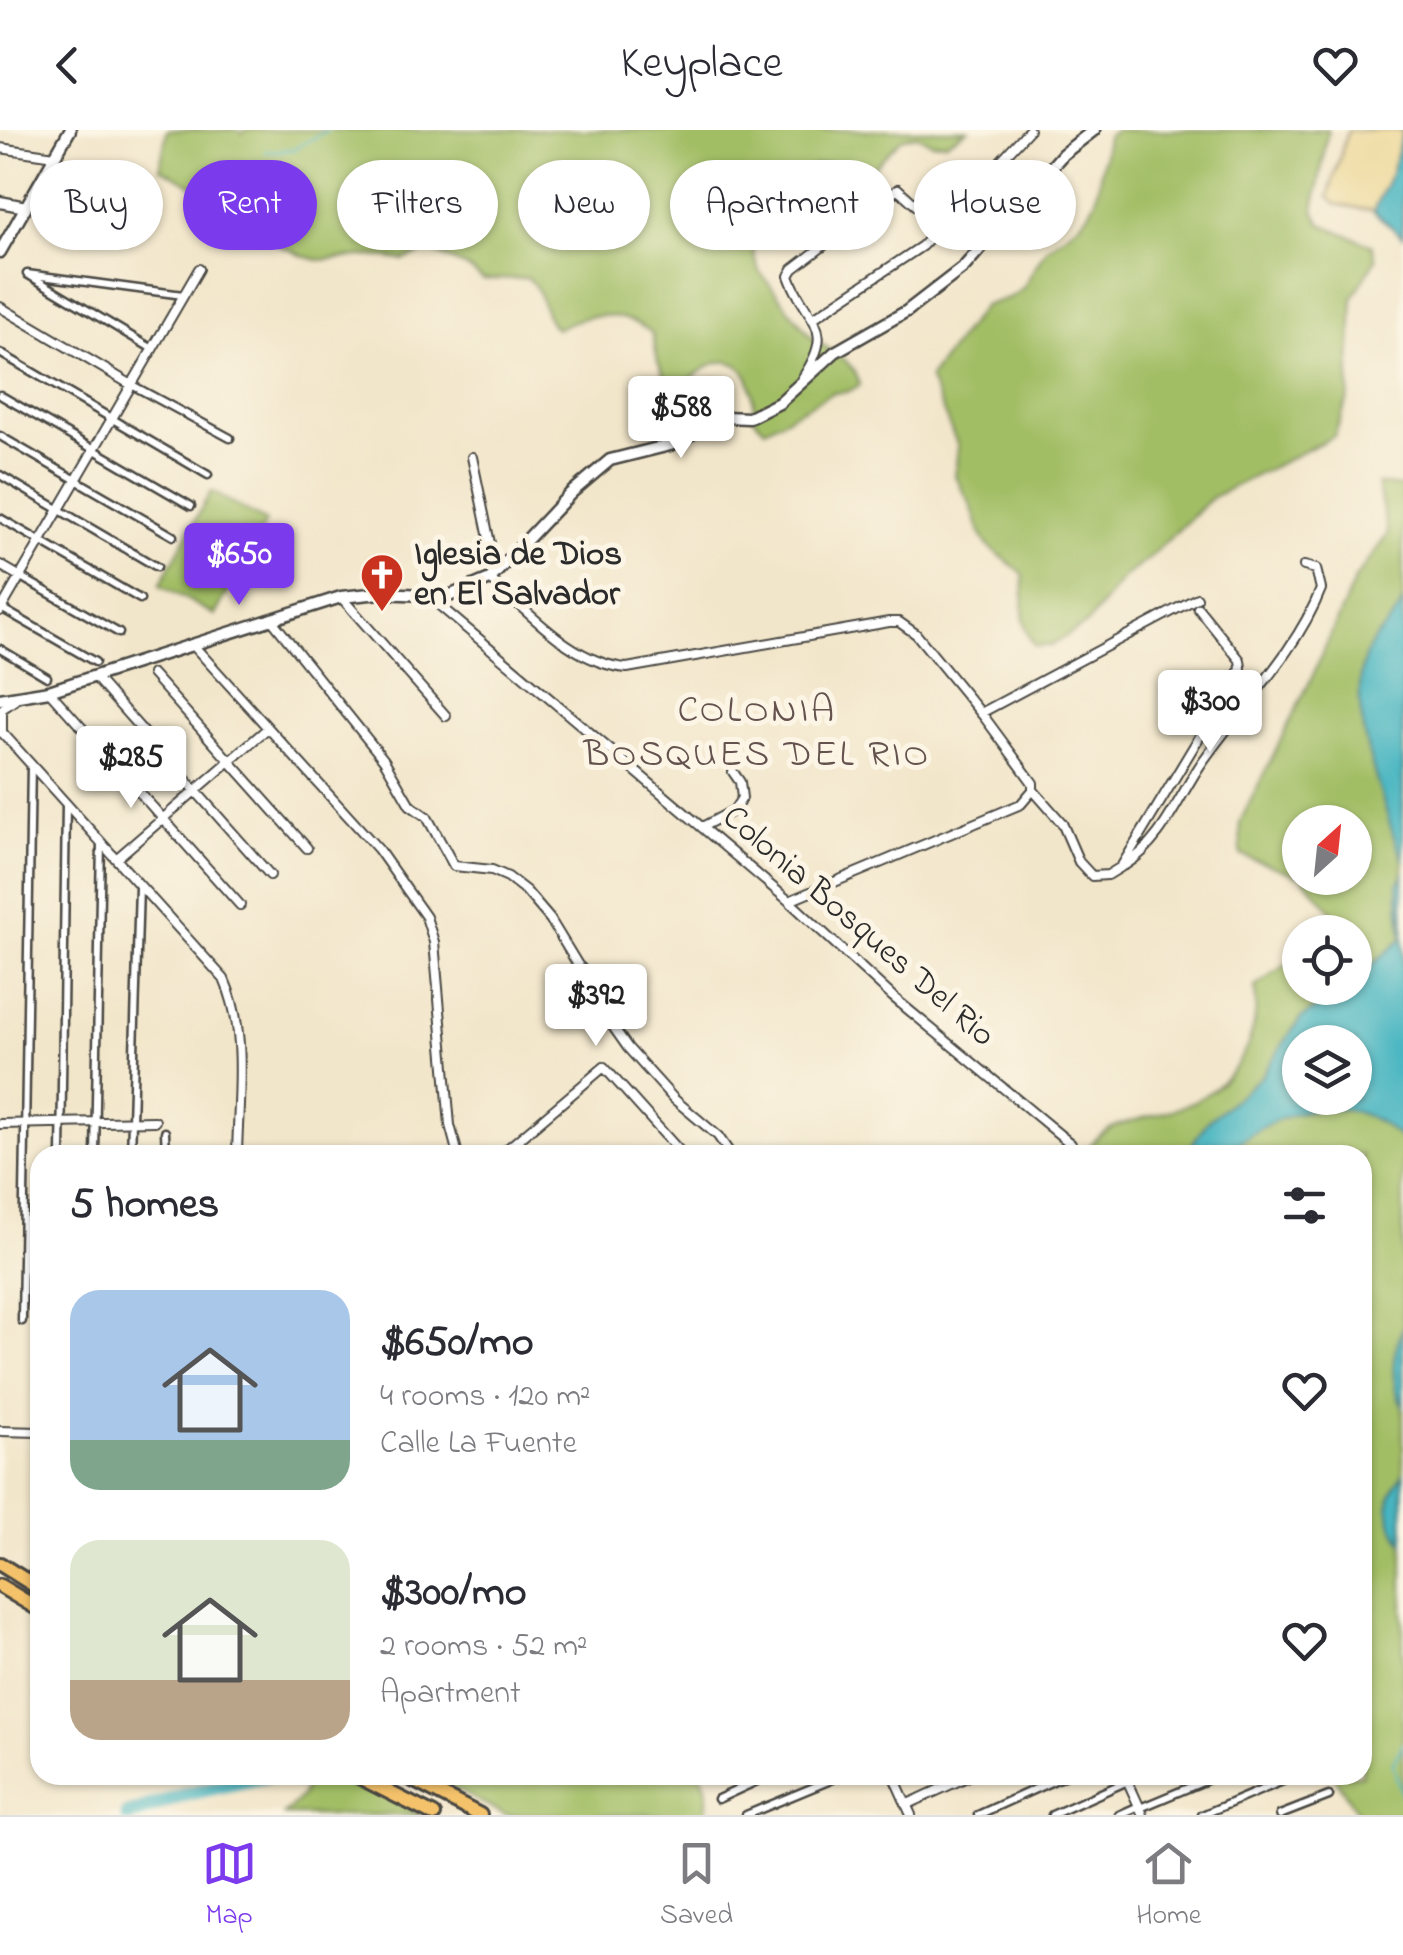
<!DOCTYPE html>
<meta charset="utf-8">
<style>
:root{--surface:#fff;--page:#f7f7f7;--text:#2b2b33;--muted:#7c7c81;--line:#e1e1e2;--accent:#7c3aed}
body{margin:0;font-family:"Indie Flower",sans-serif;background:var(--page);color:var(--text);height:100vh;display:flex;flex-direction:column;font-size:38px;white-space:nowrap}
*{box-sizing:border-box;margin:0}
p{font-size:32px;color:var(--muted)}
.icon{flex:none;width:55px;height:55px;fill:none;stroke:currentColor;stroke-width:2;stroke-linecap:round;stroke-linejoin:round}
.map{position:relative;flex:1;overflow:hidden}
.sheet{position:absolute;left:30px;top:1015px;width:1342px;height:640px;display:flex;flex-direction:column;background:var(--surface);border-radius:30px;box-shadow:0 2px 8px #0004}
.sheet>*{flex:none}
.guide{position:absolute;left:30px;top:30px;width:1345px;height:90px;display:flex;gap:20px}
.needle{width:65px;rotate:27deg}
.fabs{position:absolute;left:1282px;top:675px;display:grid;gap:20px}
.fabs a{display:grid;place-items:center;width:90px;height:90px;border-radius:50%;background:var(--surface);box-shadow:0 2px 8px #0004;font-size:50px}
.price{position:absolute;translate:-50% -85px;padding:0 22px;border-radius:10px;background:#fff;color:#222;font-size:32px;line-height:65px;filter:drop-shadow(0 2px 5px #0008)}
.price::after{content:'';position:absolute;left:50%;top:60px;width:30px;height:22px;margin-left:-15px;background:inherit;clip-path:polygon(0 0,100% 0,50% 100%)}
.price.active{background:var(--accent);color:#fff}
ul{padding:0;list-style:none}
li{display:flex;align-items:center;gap:30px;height:250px;padding:0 40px}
li span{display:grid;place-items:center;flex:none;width:280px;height:200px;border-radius:30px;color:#555}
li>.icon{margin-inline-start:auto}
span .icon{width:120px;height:120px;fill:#fffc;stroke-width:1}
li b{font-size:42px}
h2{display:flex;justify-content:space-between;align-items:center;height:120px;padding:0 40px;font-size:42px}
.pill{padding:0 35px;border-radius:45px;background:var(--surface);box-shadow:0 2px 8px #0004;font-size:35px;line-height:90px}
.pill.active{background:var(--accent);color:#fff}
header{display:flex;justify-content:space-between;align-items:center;height:130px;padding:0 40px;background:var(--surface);font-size:45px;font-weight:600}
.tabs{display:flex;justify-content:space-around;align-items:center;height:140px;border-top:2px solid var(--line);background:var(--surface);font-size:28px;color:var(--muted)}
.tabs a{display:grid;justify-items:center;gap:5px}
.tabs .active{color:var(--accent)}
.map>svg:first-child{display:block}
.green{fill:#a2be65;stroke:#667448;stroke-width:2.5;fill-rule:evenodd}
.sand{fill:#eeda9e;stroke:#8c8264;stroke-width:2.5}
.water{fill:#47b5c1;stroke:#397076;stroke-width:2.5;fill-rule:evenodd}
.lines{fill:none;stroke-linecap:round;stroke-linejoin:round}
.stream{stroke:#47b5c1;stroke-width:2.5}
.river{stroke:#47b5c1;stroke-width:15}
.pedestrian-casing{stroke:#494743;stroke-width:11}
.minor-casing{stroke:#494743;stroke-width:12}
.tertiary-casing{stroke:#494743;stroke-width:15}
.trunk-casing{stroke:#494743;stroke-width:18}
.pedestrian{stroke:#fff;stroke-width:6}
.minor{stroke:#fff;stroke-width:8}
.tertiary{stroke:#fff;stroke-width:10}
.trunk{stroke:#f4c26a;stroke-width:12}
.labels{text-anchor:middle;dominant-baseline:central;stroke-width:10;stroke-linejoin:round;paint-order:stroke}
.poi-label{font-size:35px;font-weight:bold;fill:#2b2b2b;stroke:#fcf5e5;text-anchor:start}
.street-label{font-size:35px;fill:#2b2b2b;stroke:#fcf5e5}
.neighbourhood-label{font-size:38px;letter-spacing:2.5px;fill:#63524d;stroke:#fcf5e5}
</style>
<header><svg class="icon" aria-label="back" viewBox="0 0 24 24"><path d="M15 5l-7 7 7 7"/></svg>Keyplace<svg class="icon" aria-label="heart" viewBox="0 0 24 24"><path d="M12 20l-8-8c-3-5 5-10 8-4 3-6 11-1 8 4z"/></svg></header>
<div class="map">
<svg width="1403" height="1685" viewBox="0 0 1403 1685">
<rect width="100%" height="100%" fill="#fcf5e5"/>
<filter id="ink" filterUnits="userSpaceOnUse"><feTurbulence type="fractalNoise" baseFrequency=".01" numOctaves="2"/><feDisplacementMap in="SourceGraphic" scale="20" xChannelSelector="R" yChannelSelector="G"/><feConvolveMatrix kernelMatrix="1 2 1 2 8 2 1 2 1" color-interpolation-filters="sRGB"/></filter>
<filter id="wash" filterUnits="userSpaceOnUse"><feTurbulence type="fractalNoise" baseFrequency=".0048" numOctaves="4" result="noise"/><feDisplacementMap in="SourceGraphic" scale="40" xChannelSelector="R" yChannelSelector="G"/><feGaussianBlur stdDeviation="2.25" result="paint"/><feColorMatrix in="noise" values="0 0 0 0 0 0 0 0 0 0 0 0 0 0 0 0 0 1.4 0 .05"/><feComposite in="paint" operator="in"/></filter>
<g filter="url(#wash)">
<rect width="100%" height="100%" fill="#f2e6ca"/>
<path class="green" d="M167,0H237L243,3L246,0H968L947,12L932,13L916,5L901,9L872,39L857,41L828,33L814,36L764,69L757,82L753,96L754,126L759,141L811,207L846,231L855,242L860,255L847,262L832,263L765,299L754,288C754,267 753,228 720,232C710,233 700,243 691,248L687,262L671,260L658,232L652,203C622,181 589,181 556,199C540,183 544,161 528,148L483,150L471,140L430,120L403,130L372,126L318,130L303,126L276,114L228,75L160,38Z
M1116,0H1328L1314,80L1321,94L1372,115L1376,129L1353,167L1349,266L1334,306L1211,368L1147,430L1124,447L1088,493L1050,516H1035C1016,491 1026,472 1023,444L987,415L980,403L970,373L955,346L958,316L929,248L983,176L1011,167L1023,158L1045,120L1080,93L1089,82L1096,69L1107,7Z
M1377,354L1403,357V1685H1359L1333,1645H1362V1025H1082C1089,1018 1096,1007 1104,1002C1128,988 1160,987 1186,975C1235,954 1261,910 1255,857L1300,824V858H1355V802H1317L1332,781L1303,748H1355V692H1300V746L1241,725L1240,692L1313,545L1355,449L1388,404ZM1300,912H1355V968H1300Z
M211,361L266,392L215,485L160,455Z
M309,1645H347L422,1685H284L302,1666Z
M428,1645H702L708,1662L706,1685H506Z"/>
<path class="sand" d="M1348,0H1403V15L1376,81L1335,74L1328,67Z"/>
<path class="water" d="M1403,0V107L1373,81L1391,43Z
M1403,470V728C1394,712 1390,695 1385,677C1370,630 1350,577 1365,527C1372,503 1396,493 1403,470Z
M1403,745V1011C1349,956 1275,978 1225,1025H1185L1208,991L1261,947L1300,889L1346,858H1355V849L1402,809L1398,754ZM1355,912V968H1300V912Z
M1403,1197V1276C1389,1251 1392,1223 1403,1197Z
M1403,1344V1413C1384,1387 1384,1370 1403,1344Z"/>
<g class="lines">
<path class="stream" d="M265,22L294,19L328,0
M1403,1614L1393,1634L1403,1668"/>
<path class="river" d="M128,1685L190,1663L270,1645"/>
</g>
</g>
<g filter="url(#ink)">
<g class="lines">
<g class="pedestrian-casing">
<path id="pedestrian" d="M151,218L27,144L183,165
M0,223L208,345
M130,254L230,308
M0,265L191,376
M0,306L173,406
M0,345L157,437
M0,388L140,469
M19,446L119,503
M1,478L95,532
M0,519L47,547
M165,1002L166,1025
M61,1025L66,674
M95,1025L101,712
M131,1025L139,756
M22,1191L31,634
M718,1669L770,1645
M1140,1678L1219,1645
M746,1685L843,1645
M978,1685L1066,1645
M1052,1685L1141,1645
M1119,1685L1139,1676
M1202,1685L1297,1645
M1280,1685L1329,1666"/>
</g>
<g class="minor-casing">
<path id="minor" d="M0,18L55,26
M0,177L130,254
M812,189L922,116L1029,0
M803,247C838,194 806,193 789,146L793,139L898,59L941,98
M472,327L496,442
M0,435L19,446
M490,449C529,482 573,534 627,538L889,492H899L916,504L985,588L1033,653V660L1021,674L789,771
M427,465L789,771L893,867L1071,1014
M341,467L446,586
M0,481L199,139
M271,489L384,630L410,675L427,687L454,736L492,740L508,747L526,761L550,789L578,835L595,852L602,881L628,918L674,969L718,1006L731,1025
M192,514L378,719L426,787L434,812L450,995L458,1025
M152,544L307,718
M94,546L270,745
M49,561L240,775
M981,583L1197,468
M0,600L224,849C248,902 238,968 237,1025
M2,603V579L15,570
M1033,660L1062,693L1079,732L1092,746L1108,745L1121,737L1241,538L1240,530L1198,478
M702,697L734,680L742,668L740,652L733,642
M116,729L268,598
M1125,735C1163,712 1179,665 1203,631C1242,575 1296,523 1321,459L1316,439L1304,436
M0,994L155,991
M500,1025L604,937L683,1025
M0,1301L40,1302
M893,1645L911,1685
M1125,1645L1143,1685
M906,1675L971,1645"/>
</g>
<g class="tertiary-casing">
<path id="tertiary" d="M0,72L26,77
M0,122L70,0
M0,569L49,561L341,467L380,463L449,466L471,457L490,449L571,363L610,330L670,315L724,287L749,288L779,273L835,222L907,181L964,137L1063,24L1094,0"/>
</g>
<g class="trunk-casing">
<path id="trunk" d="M0,1434L40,1459
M0,1456L40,1480
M355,1645L434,1685
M403,1645L480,1685"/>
</g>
<use href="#pedestrian" class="pedestrian"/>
<use href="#minor" class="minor"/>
<use href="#tertiary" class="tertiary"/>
<use href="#trunk" class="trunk"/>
</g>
</g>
<defs>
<g id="church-pin" transform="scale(2.25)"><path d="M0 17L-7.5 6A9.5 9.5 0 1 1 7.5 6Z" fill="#c8321e" stroke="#fcf5e5"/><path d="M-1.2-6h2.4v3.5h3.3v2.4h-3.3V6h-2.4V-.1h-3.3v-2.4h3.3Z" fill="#fff"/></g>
</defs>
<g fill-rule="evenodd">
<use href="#church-pin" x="382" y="445"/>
</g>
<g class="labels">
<g class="poi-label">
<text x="414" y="425">Iglesia de Dios<tspan x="414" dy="40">en El Salvador</tspan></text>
</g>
<g class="street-label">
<text transform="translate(858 797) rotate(41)">Colonia Bosques Del Rio</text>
</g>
<g class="neighbourhood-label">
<text x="757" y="582">COLONIA<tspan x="757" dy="44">BOSQUES DEL RIO</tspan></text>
</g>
</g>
</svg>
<div class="fabs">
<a><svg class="needle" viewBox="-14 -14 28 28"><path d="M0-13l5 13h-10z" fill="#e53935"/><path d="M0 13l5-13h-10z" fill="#7c7c81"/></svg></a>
<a><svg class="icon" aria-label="locate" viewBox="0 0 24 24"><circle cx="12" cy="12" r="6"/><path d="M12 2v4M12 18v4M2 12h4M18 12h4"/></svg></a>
<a><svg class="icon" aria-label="layers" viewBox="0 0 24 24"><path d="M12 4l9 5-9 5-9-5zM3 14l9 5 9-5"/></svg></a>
</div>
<b class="price" style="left:681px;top:331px">$588</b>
<b class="price active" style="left:239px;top:478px">$650</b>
<b class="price" style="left:1210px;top:625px">$300</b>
<b class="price" style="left:131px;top:681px">$285</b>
<b class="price" style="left:596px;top:919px">$392</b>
<div class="guide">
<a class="pill">Buy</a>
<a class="pill active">Rent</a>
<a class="pill">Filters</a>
<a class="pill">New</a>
<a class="pill">Apartment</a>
<a class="pill">House</a>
</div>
<section class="sheet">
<h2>5 homes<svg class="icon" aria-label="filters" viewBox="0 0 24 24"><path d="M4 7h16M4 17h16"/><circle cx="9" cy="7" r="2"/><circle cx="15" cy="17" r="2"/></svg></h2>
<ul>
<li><span style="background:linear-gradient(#a9c7e8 75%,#7fa58c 0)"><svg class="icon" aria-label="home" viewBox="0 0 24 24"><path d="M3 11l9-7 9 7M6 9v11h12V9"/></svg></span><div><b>$650/mo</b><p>4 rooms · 120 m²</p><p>Calle La Fuente</p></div><svg class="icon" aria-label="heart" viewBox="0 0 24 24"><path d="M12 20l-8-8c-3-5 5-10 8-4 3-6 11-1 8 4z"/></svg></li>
<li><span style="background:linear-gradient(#dfe7d0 70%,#b9a48a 0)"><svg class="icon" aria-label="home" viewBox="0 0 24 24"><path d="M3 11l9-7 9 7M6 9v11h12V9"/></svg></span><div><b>$300/mo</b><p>2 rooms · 52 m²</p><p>Apartment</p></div><svg class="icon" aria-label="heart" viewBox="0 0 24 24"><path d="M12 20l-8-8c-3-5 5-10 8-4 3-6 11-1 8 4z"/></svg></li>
</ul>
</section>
</div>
<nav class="tabs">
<a class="active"><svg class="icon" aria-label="map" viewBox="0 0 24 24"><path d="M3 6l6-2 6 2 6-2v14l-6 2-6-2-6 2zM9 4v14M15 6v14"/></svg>Map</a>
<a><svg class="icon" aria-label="saved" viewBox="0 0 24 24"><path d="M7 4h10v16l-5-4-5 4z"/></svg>Saved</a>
<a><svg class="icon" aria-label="home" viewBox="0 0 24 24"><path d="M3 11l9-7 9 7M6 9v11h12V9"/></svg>Home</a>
</nav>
